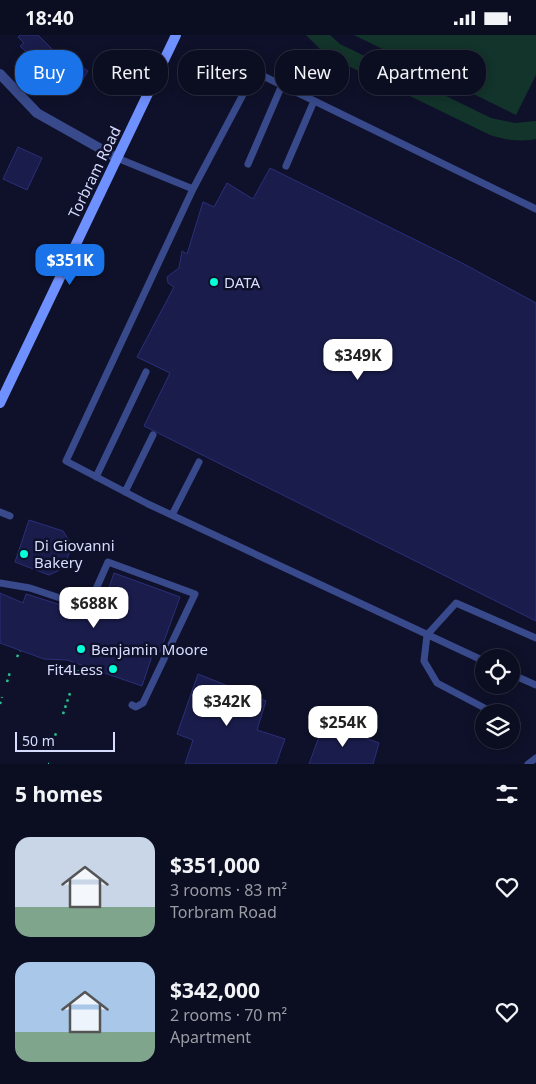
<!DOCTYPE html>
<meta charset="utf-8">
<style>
:root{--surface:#0b0d20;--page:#191b2d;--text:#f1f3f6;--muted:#9a9ca5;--line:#2b2d3e;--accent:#1a73e8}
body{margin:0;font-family:"Noto Sans",sans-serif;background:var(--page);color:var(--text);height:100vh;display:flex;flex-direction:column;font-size:19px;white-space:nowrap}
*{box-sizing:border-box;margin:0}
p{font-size:16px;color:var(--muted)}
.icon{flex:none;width:28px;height:28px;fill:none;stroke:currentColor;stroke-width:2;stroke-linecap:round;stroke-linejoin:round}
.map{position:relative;height:729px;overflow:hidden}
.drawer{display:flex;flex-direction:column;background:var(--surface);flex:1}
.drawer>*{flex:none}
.top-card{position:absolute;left:15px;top:15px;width:506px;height:45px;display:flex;gap:10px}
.controls{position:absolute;left:475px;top:614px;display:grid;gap:10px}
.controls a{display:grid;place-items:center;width:45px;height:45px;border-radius:50%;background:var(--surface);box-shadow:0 2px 12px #0003,0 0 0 1px var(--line);font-size:25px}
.scale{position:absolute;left:15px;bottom:12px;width:100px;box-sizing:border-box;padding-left:5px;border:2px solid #d8ddff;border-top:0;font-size:14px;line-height:18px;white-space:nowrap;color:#d8ddff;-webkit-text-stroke:4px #0f112a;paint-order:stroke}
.price{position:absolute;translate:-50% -42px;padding:0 11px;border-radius:10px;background:#fff;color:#222;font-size:16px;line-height:32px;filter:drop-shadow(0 1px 2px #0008)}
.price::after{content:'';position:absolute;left:50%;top:30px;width:15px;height:11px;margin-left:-8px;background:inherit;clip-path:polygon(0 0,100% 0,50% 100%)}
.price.on{background:var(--accent);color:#fff}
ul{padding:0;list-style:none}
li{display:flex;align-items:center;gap:15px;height:125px;padding:0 15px}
li span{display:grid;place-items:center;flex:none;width:140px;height:100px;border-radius:15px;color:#555}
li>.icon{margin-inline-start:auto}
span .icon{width:60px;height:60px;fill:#fffc;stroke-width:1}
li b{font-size:21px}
h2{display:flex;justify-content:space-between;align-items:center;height:60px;padding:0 15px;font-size:21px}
.pill{padding:0 18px;border-radius:20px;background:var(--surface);box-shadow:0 2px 12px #0003,0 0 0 1px var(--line);font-size:18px;line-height:45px}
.pill.on{background:var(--accent);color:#fff}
.status{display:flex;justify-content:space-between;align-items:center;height:35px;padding:0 25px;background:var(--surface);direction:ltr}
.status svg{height:14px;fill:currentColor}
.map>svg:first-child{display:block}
.green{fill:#12342a}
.building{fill:#1a1c4c;stroke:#2b2f79}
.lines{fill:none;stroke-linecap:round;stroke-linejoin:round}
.path{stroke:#29c191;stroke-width:2.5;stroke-dasharray:2.5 4;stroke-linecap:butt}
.lane{stroke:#384a8b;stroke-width:7}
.street{stroke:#384a8b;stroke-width:10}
.secondary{stroke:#6f90ff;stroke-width:10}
.poi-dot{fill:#04ffd8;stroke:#0f112a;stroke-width:2}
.labels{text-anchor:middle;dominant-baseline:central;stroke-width:5;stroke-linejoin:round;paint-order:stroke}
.street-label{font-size:15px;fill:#d8ddff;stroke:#0f112a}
.poi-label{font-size:15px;fill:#d8ddff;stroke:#0f112a;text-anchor:start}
</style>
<div class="status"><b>18:40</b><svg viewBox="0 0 49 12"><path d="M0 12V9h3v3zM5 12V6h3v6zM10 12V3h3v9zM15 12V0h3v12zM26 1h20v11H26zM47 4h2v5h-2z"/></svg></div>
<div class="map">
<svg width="536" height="729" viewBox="0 0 536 729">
<rect width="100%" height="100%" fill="#0f112a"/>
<path class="green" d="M306,0H330L340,9L491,83L515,88L536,86V104C520,107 505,105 490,100L336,25L323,17Z
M354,0H536V40L516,80Z"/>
<path class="building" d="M20,0H38L53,15L38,29L20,11L24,8L18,2Z
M67,22L88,36L76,54L55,39Z
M18,112L42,123L27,155L3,144Z
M270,133L462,228L536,268V586L144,391L170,338L137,322L174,252L168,248L167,242L179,233L182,216L187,219L203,167L214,172L227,148L253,164Z
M29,485L63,496L72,510L64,533L49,540L15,527Z
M114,538L180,562L160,617L154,615L142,651L67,625L44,624L0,608V558L23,568L26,559L99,582Z
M198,639L266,666L257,695L285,704L276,729H185L193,705L177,699Z
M324,688L379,708L373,729H309Z"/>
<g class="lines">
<path class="path" d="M17,622L20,616
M76,642L78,635
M7,647L10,637
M0,669L2,662
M63,679L70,658
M51,713L57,695
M48,729H49"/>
<path class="lane" d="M117,123L193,154L255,37L536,174
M248,129L282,50
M286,131L314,66
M193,154L66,426L148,469L484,626
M96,442L146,337
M125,457L153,400
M0,477L10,481
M172,480L199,427
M0,548L30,553L81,570L92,563L108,527L195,559L143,668L136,672L132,670
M511,639L536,650
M494,678L437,648L424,626L427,600L456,568L536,603
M511,686L517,689
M528,729L536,723"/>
<path class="street" d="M0,39L37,78L117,123"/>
<path class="secondary" d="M0,368L176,0"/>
</g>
<g class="poi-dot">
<circle cx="214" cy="247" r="5"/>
<circle cx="24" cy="519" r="5"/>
<circle cx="81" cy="614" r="5"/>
<circle cx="113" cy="634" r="5"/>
</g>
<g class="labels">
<g class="street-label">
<text transform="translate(94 137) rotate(-64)">Torbram Road</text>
</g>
<g class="poi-label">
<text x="224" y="247">DATA</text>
<text x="34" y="510">Di Giovanni<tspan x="34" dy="17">Bakery</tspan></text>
<text x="91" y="614">Benjamin Moore</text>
<text x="103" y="634" text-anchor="end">Fit4Less</text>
</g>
</g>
</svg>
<div class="controls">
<a><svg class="icon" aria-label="locate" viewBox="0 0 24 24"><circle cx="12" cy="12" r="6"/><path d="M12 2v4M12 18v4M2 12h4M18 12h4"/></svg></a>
<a><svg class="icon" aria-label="layers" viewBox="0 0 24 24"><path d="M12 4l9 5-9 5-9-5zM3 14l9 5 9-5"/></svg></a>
</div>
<div class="scale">50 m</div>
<b class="price on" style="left:70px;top:251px">$351K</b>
<b class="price" style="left:358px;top:346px">$349K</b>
<b class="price" style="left:94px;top:594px">$688K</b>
<b class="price" style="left:227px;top:692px">$342K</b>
<b class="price" style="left:343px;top:713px">$254K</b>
<div class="top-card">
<a class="pill on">Buy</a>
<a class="pill">Rent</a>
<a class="pill">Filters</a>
<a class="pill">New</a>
<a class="pill">Apartment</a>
</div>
</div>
<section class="drawer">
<h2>5 homes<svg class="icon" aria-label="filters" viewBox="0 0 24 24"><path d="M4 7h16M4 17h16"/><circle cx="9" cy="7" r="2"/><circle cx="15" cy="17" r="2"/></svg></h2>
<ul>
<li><span style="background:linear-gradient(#c9d6e8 70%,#7fa58c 0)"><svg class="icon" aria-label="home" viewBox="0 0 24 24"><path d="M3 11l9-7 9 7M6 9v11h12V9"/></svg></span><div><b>$351,000</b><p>3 rooms · 83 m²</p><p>Torbram Road</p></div><svg class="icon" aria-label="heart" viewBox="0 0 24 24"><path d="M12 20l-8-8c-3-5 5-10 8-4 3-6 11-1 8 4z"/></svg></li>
<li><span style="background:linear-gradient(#a9c7e8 70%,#7fa58c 0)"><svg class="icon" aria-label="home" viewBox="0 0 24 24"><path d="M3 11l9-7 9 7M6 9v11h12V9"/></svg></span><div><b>$342,000</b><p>2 rooms · 70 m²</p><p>Apartment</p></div><svg class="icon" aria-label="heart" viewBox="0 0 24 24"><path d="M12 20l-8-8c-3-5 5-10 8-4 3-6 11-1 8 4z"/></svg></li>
</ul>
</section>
